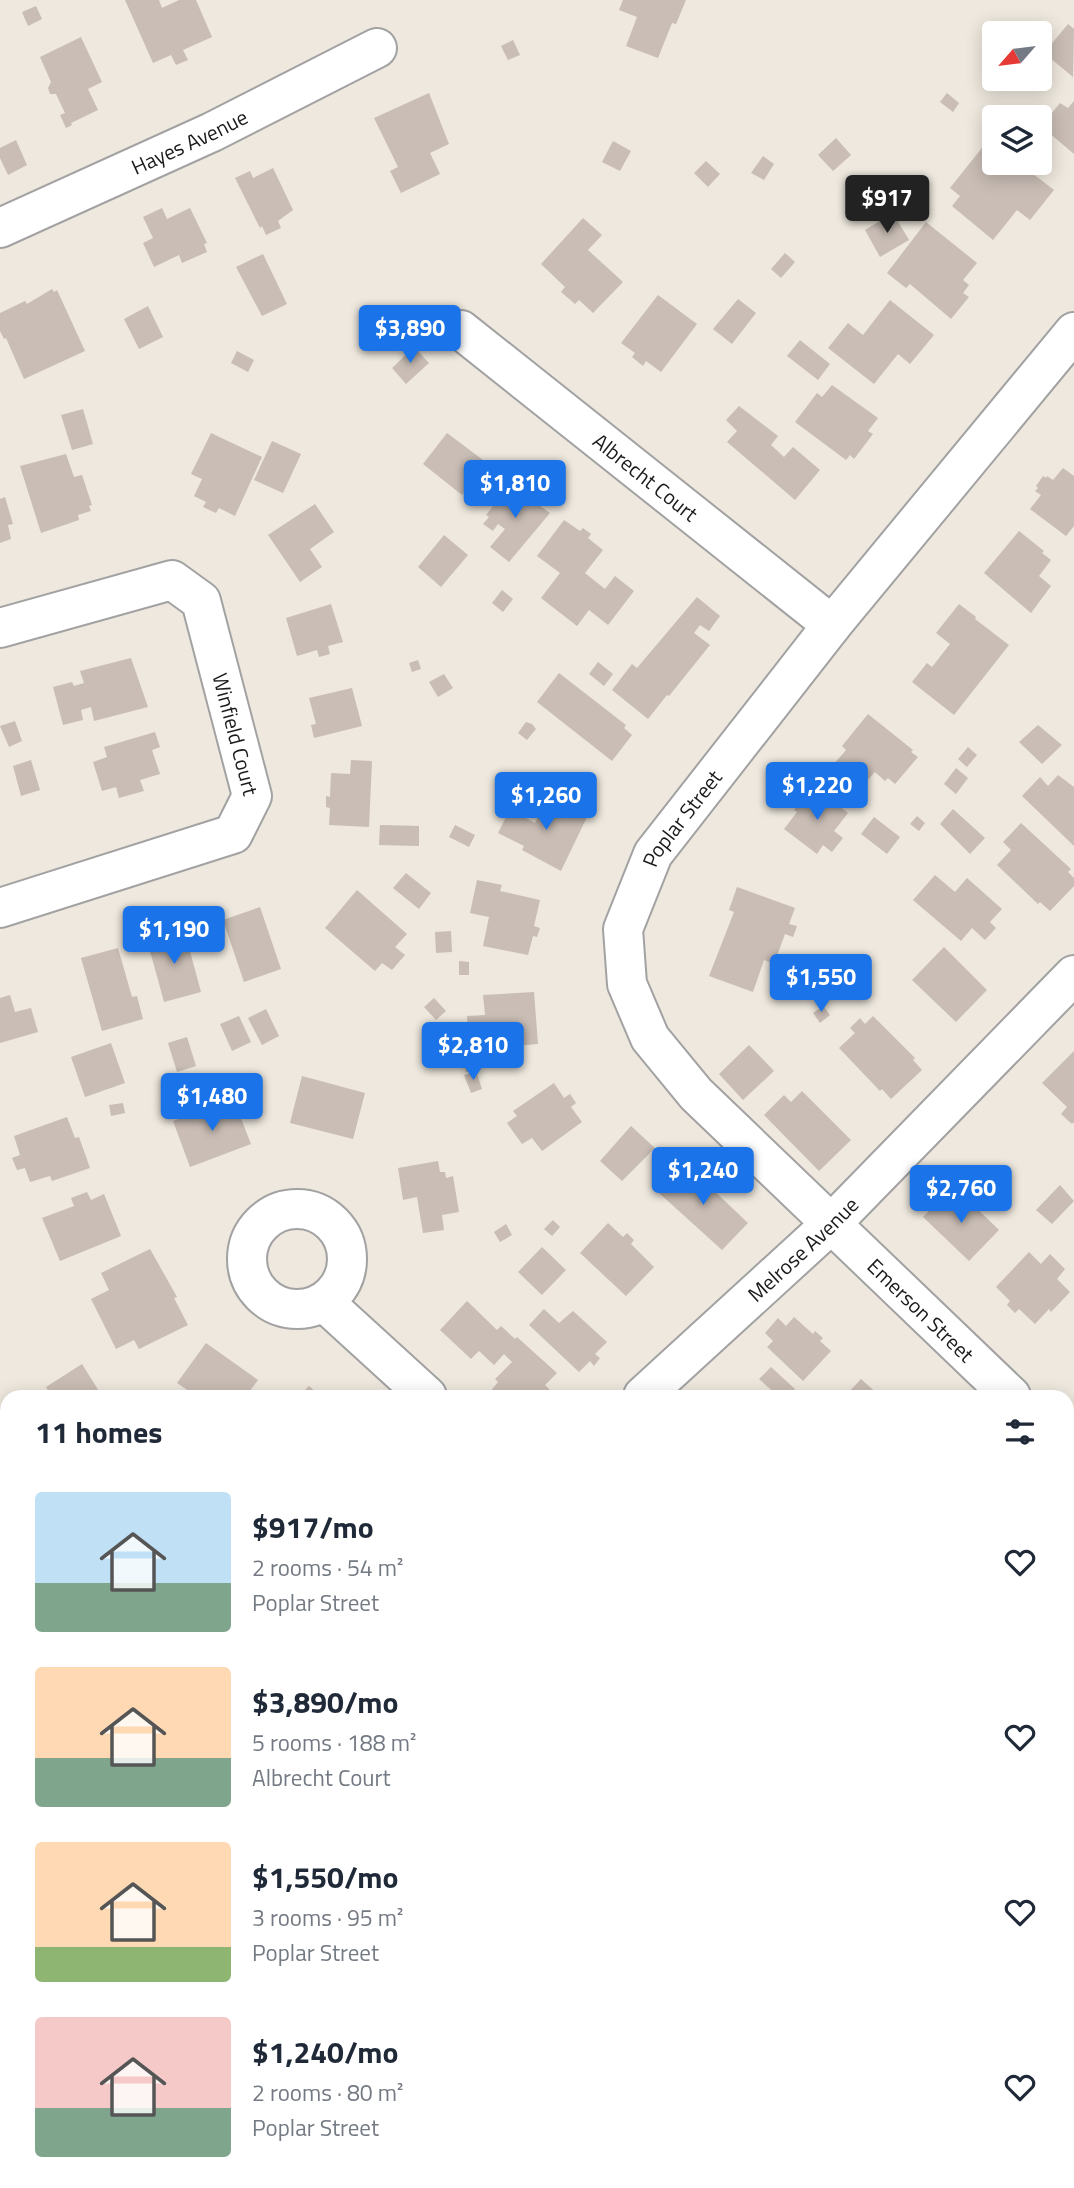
<!DOCTYPE html>
<meta charset="utf-8">
<style>
:root{--surface:#fff;--page:#f2f2f3;--text:#1f2937;--muted:#747a83;--accent:#1a73e8}
body{margin:0;font-family:"Titillium Web",sans-serif;background:var(--page);color:var(--text);height:100vh;display:flex;flex-direction:column;font-size:26px;white-space:nowrap}
*{box-sizing:border-box;margin:0}
p{font-size:23px;color:var(--muted)}
.icon{flex:none;width:38px;height:38px;fill:none;stroke:currentColor;stroke-width:2;stroke-linecap:round;stroke-linejoin:round}
.map{position:relative;flex:1;overflow:hidden}
.side{position:absolute;left:0px;top:1390px;width:1074px;height:800px;display:flex;flex-direction:column;background:var(--surface);border-radius:21px 21px 0 0;box-shadow:0 4px 18px #0003}
.side>*{flex:none}
.needle{width:46px;rotate:242deg}
.tools{position:absolute;left:982px;top:21px;display:grid;gap:14px}
.tools a{display:grid;place-items:center;width:70px;height:70px;border-radius:7px;background:var(--surface);box-shadow:0 4px 18px #0003;font-size:35px}
.price{position:absolute;translate:-50% -60px;padding:0 16px;border-radius:7px;background:var(--accent);color:#fff;font-size:23px;line-height:46px;filter:drop-shadow(0 2px 4px #0008)}
.price::after{content:'';position:absolute;left:50%;top:42px;width:21px;height:16px;margin-left:-10px;background:inherit;clip-path:polygon(0 0,100% 0,50% 100%)}
.price.active{background:#222;color:#fff}
ul{padding:0;list-style:none}
li{display:flex;align-items:center;gap:21px;height:175px;padding:0 35px}
li span{display:grid;place-items:center;flex:none;width:196px;height:140px;border-radius:7px;color:#555}
li>.icon{margin-inline-start:auto}
span .icon{width:84px;height:84px;fill:#fffc;stroke-width:1}
li b{font-size:30px}
h2{display:flex;justify-content:space-between;align-items:center;height:84px;padding:0 35px;font-size:30px}
.map>svg:first-child{display:block}
.building{fill:#c9bdb5}
.lines{fill:none;stroke-linecap:round;stroke-linejoin:round}
.minor-casing{stroke:#a2a2a2;stroke-width:42}
.major-casing{stroke:#915800;stroke-width:42}
.minor{stroke:#fff;stroke-width:38}
.major{stroke:#ffc992;stroke-width:38}
.labels{text-anchor:middle;dominant-baseline:central;stroke-width:5;stroke-linejoin:round;paint-order:stroke}
.street-label{font-size:21px;fill:#1b1b1b;stroke:#fff}
</style>
<div class="map">
<svg width="1074" height="2188" viewBox="0 0 1074 2188">
<rect width="100%" height="100%" fill="#eee8de"/>
<path class="building" d="M125,0H159L162,8L179,0H196L212,37L183,50L188,60L176,65L171,55L153,63Z
M623,0H686L676,24L672,23L658,58L626,46L637,17L619,10Z
M36,6L42,19L28,26L22,12Z
M1068,24L1074,29L1073,77L1044,53Z
M81,37L102,82L88,89L98,110L71,123L72,125L66,128L60,115L65,113L56,94H50L48,88L51,82L40,57Z
M513,40L520,55L508,60L501,46Z
M429,93L449,144L430,153L440,174L401,193L390,171L398,167L374,118Z
M947,93L959,103L953,112L940,102Z
M1074,101V154L1041,126L1060,103L1068,108Z
M836,138L851,155L833,171L818,155Z
M989,139L994,143V163H1019L1054,190L1030,220L1017,210L993,240L952,206L960,196L950,188Z
M16,140L27,165L8,175L0,158V148Z
M613,141L631,151L620,171L602,162Z
M763,156L774,164L764,180L751,173Z
M706,161L720,174L708,187L694,173Z
M273,168L293,210L278,221L281,228L266,235L262,226L260,228L235,178L250,171L253,178Z
M162,208L167,219L190,208L207,243L204,244L207,252L182,263L179,255L154,267L143,243L153,238L143,217Z
M893,213L909,240L880,257L865,230Z
M583,218L602,235L588,250L623,282L593,313L579,300L575,304L561,292L565,287L541,264Z
M926,222L977,263L963,280L969,285L963,293L969,297L951,319L910,284L906,288L887,273Z
M785,253L795,262L781,278L771,269Z
M263,254L287,304L262,316L236,267Z
M52,289L54,292L57,290L85,351L24,379L6,338L4,339L0,331V313L25,301L27,304Z
M658,295L697,324L661,372L646,361L643,366L632,357L635,353L621,343Z
M738,299L756,313L732,344L713,329Z
M890,300L934,335L910,364L898,354L874,384L828,348L848,323L863,335Z
M148,306L163,337L139,349L124,319Z
M800,340L830,364L818,380L787,356Z
M414,347L429,363L406,384L392,368Z
M237,351L254,360L248,372L231,363Z
M832,385L878,418L868,431L873,434L854,459L850,455L846,460L795,422L817,393L822,397Z
M739,406L778,436L771,445L784,457L793,447L820,470L795,500L727,442L737,431L726,420Z
M83,409L93,444L72,450L61,415Z
M211,433L262,457L235,516L219,508L216,513L203,507L206,502L194,496L202,479L191,474Z
M447,433L487,463L462,495L423,464Z
M272,441L301,454L283,493L254,480Z
M66,454L74,477L82,475L92,505L89,506L91,511L78,515L79,520L41,533L20,466Z
M1063,468L1074,476V526L1066,536L1030,509L1041,495L1035,491L1038,488L1036,486L1043,476L1046,478L1047,476L1053,480Z
M511,483L524,494L528,488L540,498L536,503L550,513L509,562L490,547L505,529L498,524L493,531L483,524L489,517L486,515Z
M5,497L13,524L8,525L11,539L0,543V499Z
M315,504L334,532L310,549L322,567L300,582L268,535Z
M564,520L580,531L583,528L591,534L588,538L603,550L585,573L605,589L615,576L634,591L608,625L589,610L577,626L541,598L560,573L537,556Z
M1019,531L1044,551L1042,553L1051,560L1039,576L1051,586L1031,613L984,573Z
M444,535L468,555L441,587L418,567Z
M502,590L513,599L503,612L492,603Z
M697,597L720,616L709,631L700,625L694,633L710,645L669,696L667,695L648,719L612,690L632,664L637,668Z
M331,604L343,642L328,646L330,654L319,657L317,650L297,656L286,618Z
M959,604L976,617L975,619L1009,645L954,715L912,682L927,663L932,667L950,644L936,633Z
M131,658L148,707L94,721L91,707L81,710L83,720L63,725L53,687L72,682L74,686L84,683L80,671Z
M418,660L421,669L412,672L409,663Z
M598,662L613,674L604,686L589,674Z
M559,673L626,725L624,728L632,735L612,761L537,702Z
M444,674L453,688L438,697L429,682Z
M352,688L362,726L314,738L311,725L316,724L309,698Z
M868,714L913,750L911,752L918,757L895,784L888,778L885,781L875,772L862,786L834,764L846,750L842,746Z
M15,721L22,741L9,747L0,726Z
M526,722L532,724L536,729L527,740L518,733Z
M1038,725L1062,745L1042,764L1019,742Z
M155,732L160,747L152,750L160,774L140,780L144,791L119,798L116,787L102,791L93,762L107,757L104,747Z
M968,747L977,755L967,767L958,759Z
M31,760L40,790L21,796L13,766Z
M351,760L372,761L369,827L329,825L330,808L326,807V796L330,797L331,773L350,774Z
M956,768L968,778L956,794L944,784Z
M1058,775L1074,787V846L1022,796L1040,777L1048,786Z
M816,788L848,813L834,831L843,838L832,852L823,845L817,854L784,829L797,812L794,810L799,802L803,805Z
M549,797L587,817L561,871L522,850L524,846L498,833L510,809L535,823Z
M953,809L985,838L970,854L940,824Z
M917,816L925,823L919,831L910,824Z
M874,817L900,837L887,854L861,834Z
M1021,823L1071,869L1068,872L1074,878V886L1050,911L1040,902L1038,904L997,865L1011,850L1003,842Z
M380,825L419,826V846L379,845Z
M455,825L475,835L469,847L449,837Z
M406,873L431,893L419,909L393,888Z
M935,875L955,892L967,878L1002,909L990,922L996,928L985,940L972,928L961,941L913,900Z
M477,880L502,885L500,891L540,900L534,926L540,928L537,937L533,936L528,955L483,946L489,917L470,913Z
M737,887L795,908L789,924L797,926L793,937L785,934L774,964L764,960L753,992L709,976L734,912L729,910Z
M357,890L407,934L395,947L405,955L392,970L382,963L375,971L325,928Z
M260,907L281,969L244,982L223,920Z
M184,929L201,992L164,1002L147,940Z
M451,931L452,952L436,953L435,932Z
M944,947L987,990L956,1022L912,980Z
M118,948L132,997L137,996L143,1019L102,1031L81,958Z
M459,961L469,962V975H459Z
M534,992L538,1044L469,1050L467,1016L485,1015L483,995Z
M10,995L15,1012L31,1008L38,1032L0,1043V998Z
M434,998L446,1011L436,1020L424,1007Z
M823,1006L830,1015L820,1023L813,1013Z
M266,1009L279,1036L262,1045L248,1018Z
M239,1016L251,1042L232,1051L220,1024Z
M873,1016L915,1058L913,1060L922,1070L891,1099L882,1089L880,1091L839,1048L855,1033L850,1028L860,1018L865,1024Z
M187,1037L196,1066L177,1072L168,1043Z
M437,1041L451,1046L447,1057L433,1051Z
M111,1043L125,1083L85,1097L71,1057Z
M749,1045L774,1071L743,1100L719,1074Z
M1074,1051V1122L1072,1124L1061,1114L1067,1107L1042,1083Z
M471,1055L474,1071L466,1072L463,1057Z
M476,1071L482,1089L471,1093L464,1075Z
M302,1076L365,1093L353,1139L290,1123Z
M554,1083L564,1098L570,1094L576,1103L571,1107L582,1122L542,1151L532,1138L522,1144L507,1123L517,1116L513,1111Z
M802,1091L851,1140L819,1171L764,1115L784,1095L791,1102Z
M233,1098L251,1144L190,1167L173,1121Z
M123,1103L125,1113L111,1116L109,1105Z
M67,1117L75,1138L79,1137L90,1168L52,1181L50,1176L30,1182L25,1168L17,1170L12,1158L20,1155L14,1136Z
M631,1126L655,1148L622,1181L600,1161Z
M438,1161L440,1172H445L446,1178L453,1176L459,1212L442,1215L444,1230L423,1233L417,1197L403,1200L398,1168Z
M686,1164L748,1223L722,1250L659,1193Z
M1060,1185L1074,1201L1052,1224L1036,1210Z
M87,1192L91,1200L104,1194L121,1236L60,1261L42,1218L74,1206L71,1198Z
M946,1193L956,1203L963,1195L999,1230L969,1261L923,1217Z
M553,1220L560,1227L552,1236L544,1229Z
M608,1223L623,1237L627,1233L634,1240L631,1244L654,1267L626,1296L580,1253Z
M506,1224L512,1235L500,1242L494,1232Z
M542,1247L566,1270L542,1295L518,1272Z
M150,1249L177,1297L174,1298L188,1325L139,1349L134,1340L116,1349L91,1299L109,1290L101,1273Z
M1029,1252L1041,1264L1050,1254L1065,1269L1057,1279L1070,1292L1051,1312L1049,1309L1035,1324L1019,1309L1015,1313L1007,1305L1010,1301L996,1287Z
M467,1301L497,1330L501,1326L515,1339L517,1337L557,1373L545,1385L550,1390L544,1396H493L489,1393L498,1382L495,1379L512,1362L504,1354L494,1365L479,1351L471,1359L440,1330Z
M544,1309L559,1323L573,1311L607,1342L595,1354L600,1358L594,1366L590,1361L579,1372L529,1325Z
M794,1317L813,1334L815,1331L823,1338L820,1341L831,1351L803,1381L767,1347L773,1341L765,1333L778,1318L786,1326Z
M206,1343L258,1380L246,1396H196L177,1383Z
M82,1364L102,1396H51L46,1387Z
M771,1367L795,1389L788,1396H778L759,1379Z
M861,1379L880,1396H845Z
M309,1386L320,1396L324,1391L329,1396H299Z
M0,1406L7,1419V1429L0,1433Z
M7,1648V1691L0,1686V1658Z
M1068,1661L1074,1667V1678L1068,1684Z
M1068,1814L1074,1819V1870L1068,1878Z
M1068,2097L1074,2103V2118L1068,2127Z
M160,2182H222L223,2184L217,2188H163Z
M435,2182H458L451,2188H440Z
M756,2182H816L813,2185L817,2188H764Z
M1010,2182H1044L1040,2188H1018Z"/>
<g class="lines">
<g class="minor-casing">
<g id="minor">
<path id="s1" d="M0,228L212,132L377,48"/>
<path id="s2" d="M461,330L832,625"/>
<path id="s3" d="M0,628L172,580L201,601L252,796L233,834L0,908"/>
<circle cx="297" cy="1259" r="50"/>
<path d="M324,1302L427,1396"/>
<path id="s4" d="M643,1396L831,1224L1074,975"/>
<path id="s5" d="M1011,1396L696,1094L650,1038L627,984L623,929L653,854L832,625L1074,332"/>
<path d="M1068,1451L1074,1457"/>
<path d="M1068,1513L1074,1506"/>
<path d="M0,1812L7,1805"/>
<path d="M1068,1993L1074,1998"/>
</g>
</g>
<g class="major-casing">
<path id="major" d="M0,1773L7,1777
M640,2182L647,2188"/>
</g>
<use href="#minor" class="minor"/>
<use href="#major" class="major"/>
</g>
<g class="labels">
<g class="street-label">
<text stroke="none"><textPath href="#s1" startOffset="208">Hayes Avenue</textPath></text>
<text stroke="none"><textPath href="#s2" startOffset="236">Albrecht Court</textPath></text>
<text stroke="none"><textPath href="#s3" startOffset="352">Winfield Court</textPath></text>
<text stroke="none"><textPath href="#s5" startOffset="749">Poplar Street</textPath></text>
<text stroke="none"><textPath href="#s4" startOffset="217">Melrose Avenue</textPath></text>
<text transform="translate(921 1310) rotate(44)">Emerson Street</text>
</g>
</g>
</svg>
<div class="tools">
<a><svg class="needle" viewBox="-14 -14 28 28"><path d="M0-13l5 13h-10z" fill="#e53935"/><path d="M0 13l5-13h-10z" fill="#747a83"/></svg></a>
<a><svg class="icon" aria-label="layers" viewBox="0 0 24 24"><path d="M12 4l9 5-9 5-9-5zM3 14l9 5 9-5"/></svg></a>
</div>
<b class="price active" style="left:887px;top:235px">$917</b>
<b class="price" style="left:410px;top:365px">$3,890</b>
<b class="price" style="left:515px;top:520px">$1,810</b>
<b class="price" style="left:817px;top:822px">$1,220</b>
<b class="price" style="left:546px;top:832px">$1,260</b>
<b class="price" style="left:174px;top:966px">$1,190</b>
<b class="price" style="left:821px;top:1014px">$1,550</b>
<b class="price" style="left:473px;top:1082px">$2,810</b>
<b class="price" style="left:212px;top:1133px">$1,480</b>
<b class="price" style="left:703px;top:1207px">$1,240</b>
<b class="price" style="left:961px;top:1225px">$2,760</b>
<section class="side">
<h2>11 homes<svg class="icon" aria-label="filters" viewBox="0 0 24 24"><path d="M4 7h16M4 17h16"/><circle cx="9" cy="7" r="2"/><circle cx="15" cy="17" r="2"/></svg></h2>
<ul>
<li><span style="background:linear-gradient(#bfe0f5 65%,#7fa58c 0)"><svg class="icon" aria-label="home" viewBox="0 0 24 24"><path d="M3 11l9-7 9 7M6 9v11h12V9"/></svg></span><div><b>$917/mo</b><p>2 rooms · 54 m²</p><p>Poplar Street</p></div><svg class="icon" aria-label="heart" viewBox="0 0 24 24"><path d="M12 20l-8-8c-3-5 5-10 8-4 3-6 11-1 8 4z"/></svg></li>
<li><span style="background:linear-gradient(#ffd9b3 65%,#7fa58c 0)"><svg class="icon" aria-label="home" viewBox="0 0 24 24"><path d="M3 11l9-7 9 7M6 9v11h12V9"/></svg></span><div><b>$3,890/mo</b><p>5 rooms · 188 m²</p><p>Albrecht Court</p></div><svg class="icon" aria-label="heart" viewBox="0 0 24 24"><path d="M12 20l-8-8c-3-5 5-10 8-4 3-6 11-1 8 4z"/></svg></li>
<li><span style="background:linear-gradient(#ffd9b3 75%,#8fb573 0)"><svg class="icon" aria-label="home" viewBox="0 0 24 24"><path d="M3 11l9-7 9 7M6 9v11h12V9"/></svg></span><div><b>$1,550/mo</b><p>3 rooms · 95 m²</p><p>Poplar Street</p></div><svg class="icon" aria-label="heart" viewBox="0 0 24 24"><path d="M12 20l-8-8c-3-5 5-10 8-4 3-6 11-1 8 4z"/></svg></li>
<li><span style="background:linear-gradient(#f6c9c9 65%,#7fa58c 0)"><svg class="icon" aria-label="home" viewBox="0 0 24 24"><path d="M3 11l9-7 9 7M6 9v11h12V9"/></svg></span><div><b>$1,240/mo</b><p>2 rooms · 80 m²</p><p>Poplar Street</p></div><svg class="icon" aria-label="heart" viewBox="0 0 24 24"><path d="M12 20l-8-8c-3-5 5-10 8-4 3-6 11-1 8 4z"/></svg></li>
</ul>
</section>
</div>
